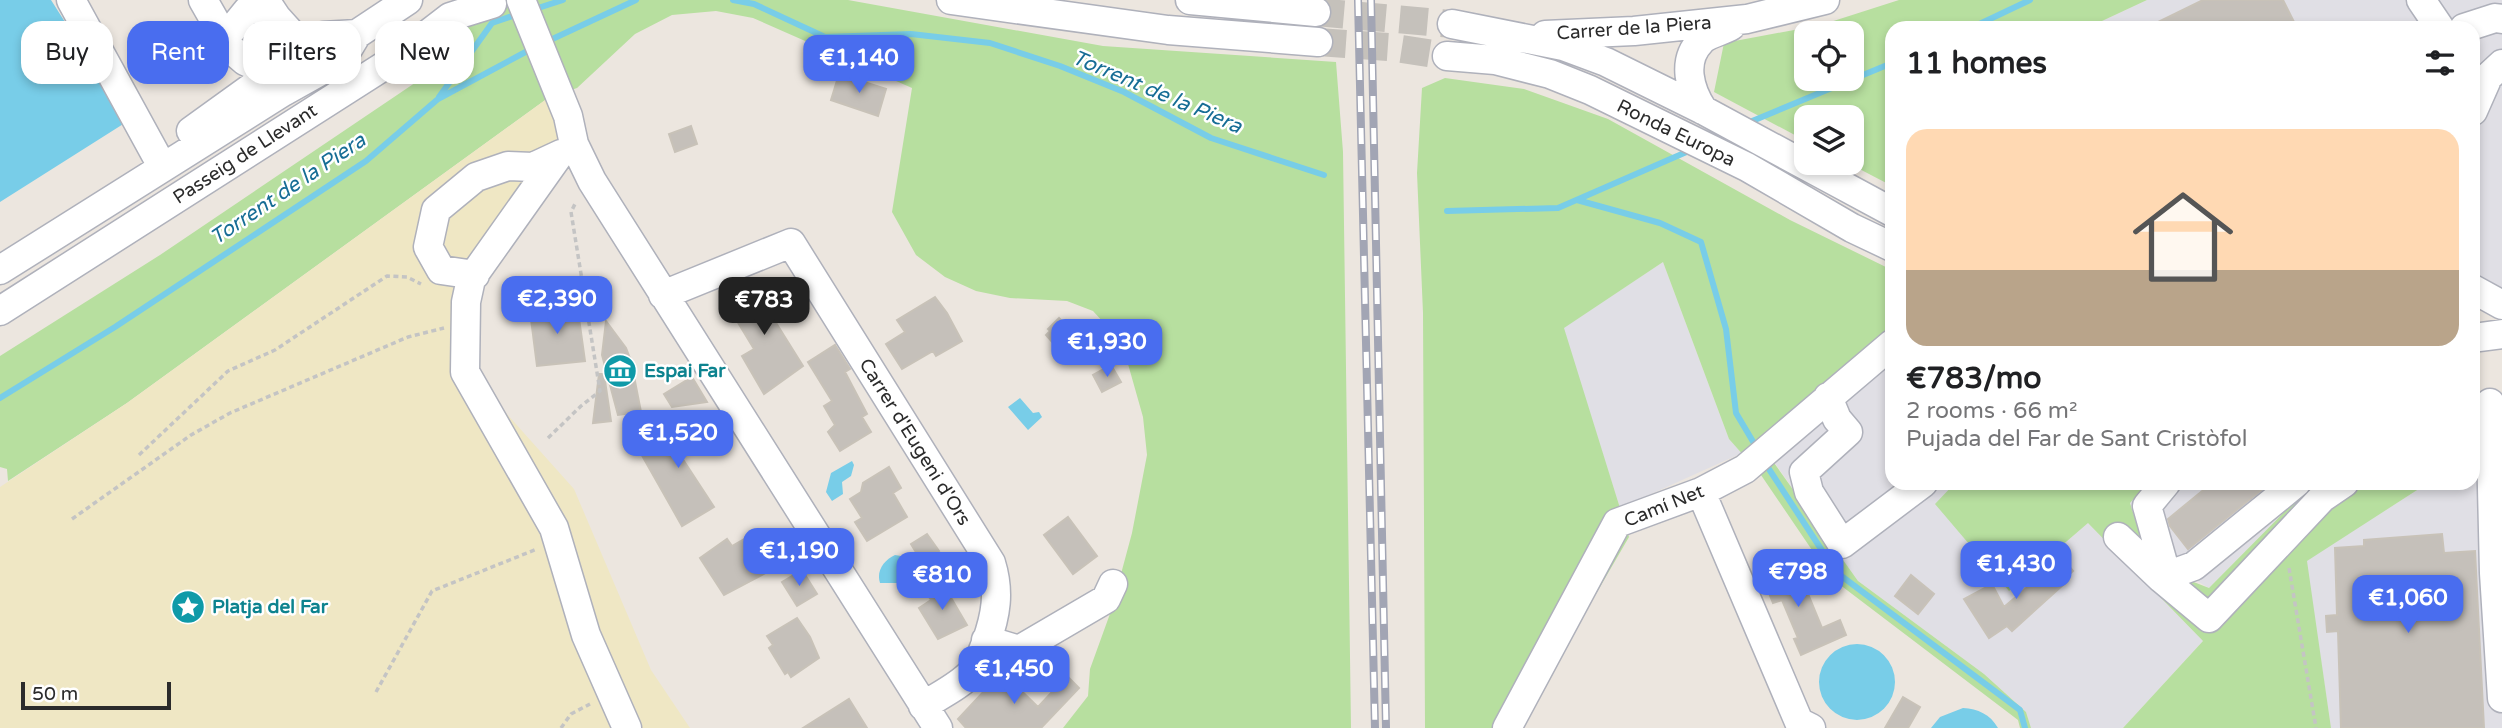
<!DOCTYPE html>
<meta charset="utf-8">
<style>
:root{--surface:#fff;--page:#f2f2f2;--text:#202124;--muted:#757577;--accent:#496def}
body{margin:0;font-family:"Varela Round",sans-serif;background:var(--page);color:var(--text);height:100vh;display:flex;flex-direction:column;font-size:26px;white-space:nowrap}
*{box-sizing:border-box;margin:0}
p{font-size:23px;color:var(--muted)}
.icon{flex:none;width:38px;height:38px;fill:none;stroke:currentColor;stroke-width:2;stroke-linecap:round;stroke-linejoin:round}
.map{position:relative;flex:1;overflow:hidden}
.details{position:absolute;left:1885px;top:21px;width:595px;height:469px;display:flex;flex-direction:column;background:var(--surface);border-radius:21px;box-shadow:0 4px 10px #0003}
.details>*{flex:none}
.hud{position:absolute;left:21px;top:21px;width:665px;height:63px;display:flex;gap:14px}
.tools{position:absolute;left:1794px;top:21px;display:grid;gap:14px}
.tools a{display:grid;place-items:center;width:70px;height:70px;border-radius:14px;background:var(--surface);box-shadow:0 4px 10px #0003;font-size:35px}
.scale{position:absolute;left:21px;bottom:18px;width:150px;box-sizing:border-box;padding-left:7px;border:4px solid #2b2b2b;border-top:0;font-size:19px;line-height:24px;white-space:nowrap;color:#2b2b2b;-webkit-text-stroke:5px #fff;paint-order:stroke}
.price{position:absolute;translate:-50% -60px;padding:0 16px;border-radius:14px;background:var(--accent);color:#fff;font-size:23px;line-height:46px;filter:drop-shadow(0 2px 4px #0008)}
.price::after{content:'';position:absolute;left:50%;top:42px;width:21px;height:16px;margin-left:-10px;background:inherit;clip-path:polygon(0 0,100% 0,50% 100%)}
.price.current{background:#222;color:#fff}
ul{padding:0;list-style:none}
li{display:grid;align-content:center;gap:14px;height:371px;padding:0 21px}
li span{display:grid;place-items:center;height:217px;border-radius:21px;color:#555}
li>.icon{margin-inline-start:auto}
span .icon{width:126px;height:126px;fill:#fffc;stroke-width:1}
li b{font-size:30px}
h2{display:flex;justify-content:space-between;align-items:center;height:84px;padding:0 21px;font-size:30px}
.tag{padding:0 24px;border-radius:21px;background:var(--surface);box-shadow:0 4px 10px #0003;font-size:24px;line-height:63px}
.tag.current{background:var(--accent);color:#fff}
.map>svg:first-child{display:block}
.industrial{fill:#e0dfe5}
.green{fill:#b7df9f;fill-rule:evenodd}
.sand{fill:#efe7c4}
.water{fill:#78cde8}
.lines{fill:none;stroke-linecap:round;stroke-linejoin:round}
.stream{stroke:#78cde8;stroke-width:6}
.building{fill:#c5c0ba;stroke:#c8c2b8;stroke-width:2}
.minor-tunnel{stroke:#c5c1bb;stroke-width:28;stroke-dasharray:28 14;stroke-linecap:butt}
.minor-casing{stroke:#afb1bb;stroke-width:31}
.path{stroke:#c4c4c4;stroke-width:3.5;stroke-dasharray:5 3.5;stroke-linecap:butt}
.minor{stroke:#fff;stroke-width:28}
.rail-casing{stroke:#a2a5b4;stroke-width:8}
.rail{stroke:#fff;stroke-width:5;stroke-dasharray:16;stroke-linecap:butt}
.labels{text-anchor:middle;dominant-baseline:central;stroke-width:5;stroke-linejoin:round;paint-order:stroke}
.street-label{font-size:19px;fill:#2b2b2b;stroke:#fff}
.culture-label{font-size:19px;font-weight:bold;fill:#0d838f;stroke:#fff;text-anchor:start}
.water-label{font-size:21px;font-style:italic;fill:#166d95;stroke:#fff}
</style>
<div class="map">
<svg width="2502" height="728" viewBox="0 0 2502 728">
<rect width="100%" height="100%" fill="#ece6df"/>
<path class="industrial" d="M2147,0H2502V288L2473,291V28H2087Z
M1663,262L1729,439L1742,453L1620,508L1563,328Z
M1892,363V483H1955L1936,504L2009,591L2088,523L2203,641L2123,728H2031L2026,712L1984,674L1858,581L1772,459Z
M2502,436V728H2331L2306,561L2428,483H2473V454Z
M2148,483H2313L2209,588L2197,581L2186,579L2142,541L2130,502Z"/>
<path class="green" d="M457,0H848L1103,46L1336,62L1343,152L1351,728H1063L1088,696L1090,669L1111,611L1132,533L1147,455L1143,417L1128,364L1115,335L1093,311L1067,301L1010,298L976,291L945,277L916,255L892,212L912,88L753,18L716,11L672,15L635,34L577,88L548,98L127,403L8,481L7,469L0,467V356L160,255L443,64L432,14Z
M1899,0H2147L2087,28H1892V186L1848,163H1852V117H1806V141L1714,92L1724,43L1821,25ZM1806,33H1852V79H1806Z
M1445,78L1524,89L1608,119L1790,220L1892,270V363L1772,460L1858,581L1984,674L2026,712L2031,728H2020L2018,720L1831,578L1761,475L1729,439L1663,262L1564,328L1629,537L1518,728H1425L1423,313L1417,173L1422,88Z
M1955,483H2148L2130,503L2142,541L2186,579L2209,588L2313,483H2428L2307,561L2331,728H2123L2203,641L2088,523L2009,591L1935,504Z"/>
<path class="sand" d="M548,98L562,153L484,286L474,324L479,373L489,394L574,489L651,670L690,728H0V487L127,403Z"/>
<path class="water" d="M0,0H51L128,121L0,202Z
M1020,398L1033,413L1039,412L1042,417L1028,430L1008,407Z
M852,461L854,465L851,476L842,482L843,494L832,501L826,492L831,473Z
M895,555L901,556L903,560L899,571L900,583H880C876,571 884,560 895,555Z
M1819 682a38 38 0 1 1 76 0a38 38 0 1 1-76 0Z
M1963,708C1978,709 1990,714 1998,728H1931L1940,717Z"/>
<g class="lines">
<path class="stream" d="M733,0L754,4L825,37L911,34L990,43L1060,66L1124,92L1211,138L1324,175
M532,10L563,0
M1971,28L2030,0
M546,42L636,0
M439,97L492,23L518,14
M1745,124L1892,63
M1577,200L1660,223L1701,242L1726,329L1736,413L1758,450
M1447,211L1558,208L1691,150
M0,398L115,327L366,161L438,99L533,48
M1765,463L1836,572L2020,710L2025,728"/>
</g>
<path class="building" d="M2203,0H2283L2297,28H2146Z
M839,74L886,89L878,116L831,100Z
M691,126L697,144L675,152L669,134Z
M760,280L780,313L773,318L803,366L764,394L742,356L754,349L725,301Z
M935,297L947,313L962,341L936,356L933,351L902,369L886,344L905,332L897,320Z
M577,304L585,361L537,366L530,311Z
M1059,318L1079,340L1063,354L1046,335L1050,331L1048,329Z
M606,321L626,348L631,361L641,412L618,415L602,355Z
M835,345L850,369L845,372L867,414L862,417L871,432L840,451L828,432L835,425L824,406L832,401L808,362Z
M1111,365L1121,382L1102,392L1093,375Z
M599,374H604L611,421L593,423Z
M692,377L707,402L672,407L664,394Z
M697,416L703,428L701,438L704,443L682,458L714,507L682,526L640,452L646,449L644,446Z
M889,467L901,488L893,493L907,517L867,541L855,522L862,518L850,499L861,492L863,483Z
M2212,483H2270L2188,549L2170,526L2168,519Z
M1068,517L1097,556L1073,574L1044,535Z
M753,534L775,568L724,595L700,558L727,539L732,546Z
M927,534L939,551L922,562L911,544Z
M2442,534L2444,553L2475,551L2484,728H2341L2338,631L2327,632L2326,616L2337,615L2335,548L2364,546V540Z
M1776,554L1793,594L1806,589L1822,628L1840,620L1846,635L1801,655L1794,639L1798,638L1782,600L1773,603L1757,563Z
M2062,558L2073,571L2062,581L2065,583L2012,631L2007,626L1989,638L1964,599L1992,584L2004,607Z
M802,570L817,594L797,606L782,582Z
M1911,575L1934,594L1918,614L1895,596Z
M937,581L944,593L947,591L967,625L938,639L919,608L931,600L924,589Z
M797,618L810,637L819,658L791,677L788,672L785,674L769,648L773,645L767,636Z
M1002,672L1038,707L1067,676L1079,688L1041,728H966L958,719Z
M1903,697L1920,707L1908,728H1885Z
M849,699L867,728H803Z"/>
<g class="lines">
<path class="minor-tunnel" d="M1316,12L1452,24
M1318,42L1389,47L1447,56"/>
<g class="minor-casing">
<path id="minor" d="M71,0L157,157
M203,0L231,49L245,61L266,71L280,88
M265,0L277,18L305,49
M521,0L568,116L574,144L592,181L938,728
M951,0L1168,30L1318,42
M1190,0L1316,12
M2421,0L2440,28
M1452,24L1563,46L1606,62L1703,110L1892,212
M2464,28L2495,18L2502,19
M1545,35L1634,31L1747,19L1825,0
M225,38L247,11L269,6
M1447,56L1495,60L1550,74L1590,90L1747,167L1852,228L1892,247
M1703,110C1690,90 1681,61 1701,41C1707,34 1723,31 1731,26
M2473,111L2488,77L2502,64
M191,131L323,36L357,34
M559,155L471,279L466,302L465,372L554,528L586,635L627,728
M0,270L283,92L342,59L357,34L408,0
M475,275L441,270L428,247L436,210L476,177L508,166L533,167L561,154
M2473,289L2502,305
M663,295L791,243L991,563C1000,592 996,615 986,643C982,652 979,664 972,672C960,686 938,696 923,706
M0,311L398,57L450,17L492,4
M2473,338L2502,334
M1828,397L1837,419L1848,432L1804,472L1809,492L1842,544L1923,483
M2490,403L2494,573L2502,698
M1701,492L1799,722L1811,728
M2118,537L2161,578L2209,618L2322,498L2344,483
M2161,578L2194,566L2296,483
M2161,578L2163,563L2147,506L2166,483
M986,640L1019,650L1106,599L1113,584
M1507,728L1617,523L1701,492L1745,469L1892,344"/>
</g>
<path class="path" d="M548,438L581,406L600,391L571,212L576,202
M139,455L228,371L275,350L387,276L407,277L421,284
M72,519L191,435L230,413L408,337L444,328
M2289,568L2316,728
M376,692L432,591L537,549
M561,728L571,714L590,704"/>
<use href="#minor" class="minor"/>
<g class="rail-casing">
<path id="rail" d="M1358,0L1375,728
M1371,0L1386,728"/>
</g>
<use href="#rail" class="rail"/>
</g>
<defs>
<g id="museum-disc" transform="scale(1.75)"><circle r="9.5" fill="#0f9aa8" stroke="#fff"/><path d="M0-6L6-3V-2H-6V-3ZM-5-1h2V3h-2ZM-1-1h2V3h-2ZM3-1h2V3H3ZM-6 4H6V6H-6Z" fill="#fff"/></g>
<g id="sight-disc" transform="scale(1.75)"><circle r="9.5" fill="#0f9aa8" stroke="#fff"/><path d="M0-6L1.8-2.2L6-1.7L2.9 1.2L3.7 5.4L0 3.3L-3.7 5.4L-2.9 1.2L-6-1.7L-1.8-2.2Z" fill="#fff"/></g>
</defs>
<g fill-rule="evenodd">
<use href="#museum-disc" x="620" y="371"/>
<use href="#sight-disc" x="188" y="607"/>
</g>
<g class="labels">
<g class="street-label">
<text transform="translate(1634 28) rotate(-4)">Carrer de la Piera</text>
<text transform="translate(1676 133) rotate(26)">Ronda Europa</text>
<text transform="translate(245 154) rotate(-33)">Passeig de Llevant</text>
<text transform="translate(915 442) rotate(58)">Carrer d'Eugeni d'Ors</text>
<text transform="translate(1664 506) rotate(-22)">Camí Net</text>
</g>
<g class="culture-label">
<text x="644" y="371">Espai Far</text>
<text x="212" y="607">Platja del Far</text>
</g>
<g class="water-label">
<text transform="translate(1157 92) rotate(23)">Torrent de la Piera</text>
<text transform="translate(288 189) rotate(-34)">Torrent de la Piera</text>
</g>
</g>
</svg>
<div class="tools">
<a><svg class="icon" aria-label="locate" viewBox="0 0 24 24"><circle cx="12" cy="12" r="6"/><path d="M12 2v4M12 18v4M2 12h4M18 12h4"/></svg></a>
<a><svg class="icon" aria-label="layers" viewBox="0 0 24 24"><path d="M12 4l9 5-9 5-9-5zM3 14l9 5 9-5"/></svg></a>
</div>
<div class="scale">50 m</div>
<b class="price" style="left:859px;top:95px">€1,140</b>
<b class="price" style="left:557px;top:336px">€2,390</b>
<b class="price current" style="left:764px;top:337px">€783</b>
<b class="price" style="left:1107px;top:379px">€1,930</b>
<b class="price" style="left:678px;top:470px">€1,520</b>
<b class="price" style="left:799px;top:588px">€1,190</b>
<b class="price" style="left:2016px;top:601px">€1,430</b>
<b class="price" style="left:1798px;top:609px">€798</b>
<b class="price" style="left:942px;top:612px">€810</b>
<b class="price" style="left:2408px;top:635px">€1,060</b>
<b class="price" style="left:1014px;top:706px">€1,450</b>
<div class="hud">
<a class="tag">Buy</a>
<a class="tag current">Rent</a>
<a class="tag">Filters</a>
<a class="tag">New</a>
</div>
<section class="details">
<h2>11 homes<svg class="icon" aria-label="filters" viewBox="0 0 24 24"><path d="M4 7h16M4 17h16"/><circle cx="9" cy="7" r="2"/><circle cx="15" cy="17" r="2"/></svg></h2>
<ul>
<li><span style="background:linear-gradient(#ffd9b3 65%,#b9a48a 0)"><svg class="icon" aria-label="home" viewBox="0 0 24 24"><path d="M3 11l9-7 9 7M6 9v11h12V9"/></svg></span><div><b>€783/mo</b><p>2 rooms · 66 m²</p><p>Pujada del Far de Sant Cristòfol</p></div></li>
</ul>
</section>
</div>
